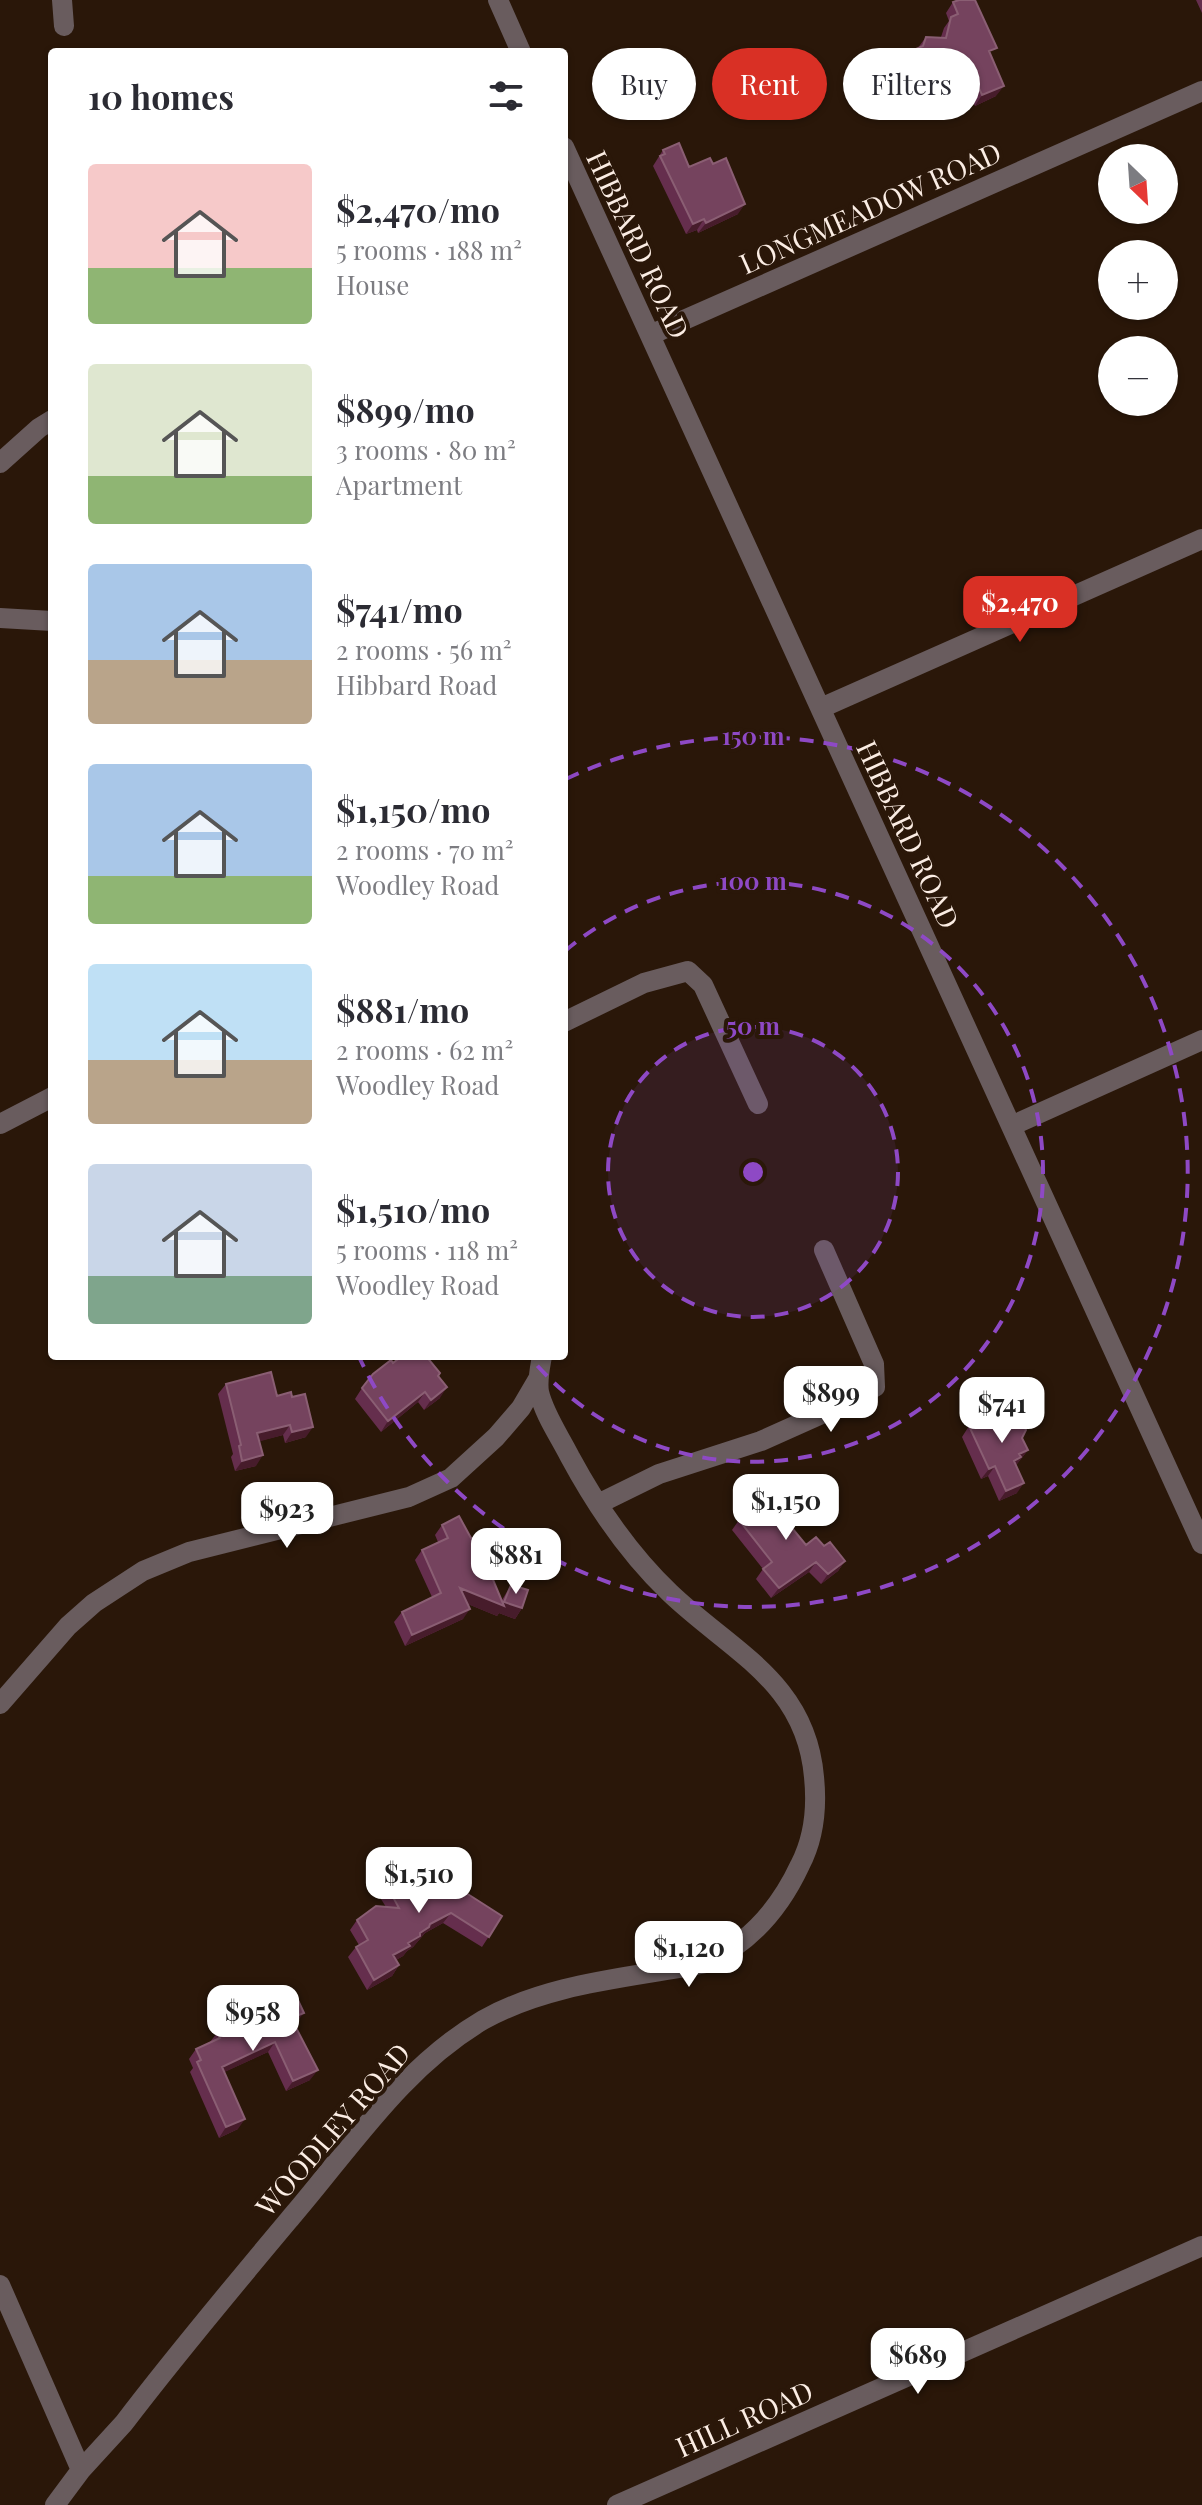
<!DOCTYPE html>
<meta charset="utf-8">
<style>
:root{--surface:#fff;--page:#f7f7f7;--text:#2b2b33;--muted:#7c7c81;--accent:#d93025}
body{margin:0;font-family:"Playfair Display",serif;background:var(--page);color:var(--text);height:100vh;display:flex;flex-direction:column;font-size:30px;white-space:nowrap}
*{box-sizing:border-box;margin:0}
p{font-size:26px;color:var(--muted)}
.icon{flex:none;width:44px;height:44px;fill:none;stroke:currentColor;stroke-width:2;stroke-linecap:round;stroke-linejoin:round}
.map{position:relative;flex:1;overflow:hidden}
.details{position:absolute;left:48px;top:48px;width:520px;height:1312px;display:flex;flex-direction:column;background:var(--surface);border-radius:8px;box-shadow:0 2px 6px #0004}
.details>*{flex:none}
.banner{position:absolute;left:592px;top:48px;width:490px;height:72px;display:flex;gap:16px}
.needle{width:52px;rotate:155deg}
.controls{position:absolute;left:1098px;top:144px;display:grid;gap:16px}
.controls a{display:grid;place-items:center;width:80px;height:80px;border-radius:50%;background:var(--surface);box-shadow:0 2px 6px #0004;font-size:40px}
.price{position:absolute;translate:-50% -68px;padding:0 18px;border-radius:16px;background:#fff;color:#222;font-size:26px;line-height:52px;filter:drop-shadow(0 2px 4px #0008)}
.price::after{content:'';position:absolute;left:50%;top:48px;width:24px;height:18px;margin-left:-12px;background:inherit;clip-path:polygon(0 0,100% 0,50% 100%)}
.price.active{background:var(--accent);color:#fff}
ul{padding:0;list-style:none}
li{display:flex;align-items:center;gap:24px;height:200px;padding:0 40px}
li span{display:grid;place-items:center;flex:none;width:224px;height:160px;border-radius:8px;color:#555}
li>.icon{margin-inline-start:auto}
span .icon{width:96px;height:96px;fill:#fffc;stroke-width:1}
li b{font-size:34px}
h2{display:flex;justify-content:space-between;align-items:center;height:96px;padding:0 40px;font-size:34px}
.chip{padding:0 28px;border-radius:36px;background:var(--surface);box-shadow:0 2px 6px #0004;font-size:28px;line-height:72px}
.chip.active{background:var(--accent);color:#fff}
.map>svg:first-child{display:block}
.lines{fill:none;stroke-linecap:round;stroke-linejoin:round}
.minor{stroke:#695c5e;stroke-width:20}
.wall{fill:#652e4d}
.shaded-wall{fill:#471c2b}
.building{fill:#75435e;stroke:#8a5e73;stroke-width:2}
.ring{fill:none;stroke:#8e49c5;stroke-width:4;stroke-dasharray:14 10}
.labels{text-anchor:middle;dominant-baseline:central;stroke-width:8;stroke-linejoin:round;paint-order:stroke}
.street-label{font-size:28px;fill:#fbede4;stroke:#2a1709}
.centre{fill:#8e49c5;stroke:#2a1709;stroke-width:4}
.ring-label{font-size:24px;text-anchor:middle;font-weight:bold;fill:#8e49c5;stroke:#2a1709;stroke-width:8;stroke-linejoin:round;paint-order:stroke}
</style>
<div class="map">
<svg width="1202" height="2505" viewBox="0 0 1202 2505">
<rect width="100%" height="100%" fill="#2a1709"/>
<g class="lines">
<path class="minor" d="M62,0L64,26
M498,0L521,52
M564,147L1202,1544
M650,335L1202,91
M0,463L39,428L52,420
M0,618L52,621
M821,708L1202,539
M564,1022L644,983L688,971L703,985L758,1104
M0,1124L52,1097
M1011,1126L1202,1040
M598,1504L659,1474L761,1441L837,1407L875,1387L874,1364L824,1250
M0,1704L68,1626L94,1603L143,1571L189,1552L409,1497L451,1478L496,1437L521,1408L538,1379
M0,2285L81,2470L55,2505
M81,2470L124,2423C178,2352 236,2283 293,2215C352,2146 403,2067 483,2020C551,1982 632,1978 706,1963C750,1943 780,1908 800,1865C814,1838 817,1806 814,1777C806,1682 732,1652 670,1593C629,1554 597,1507 570,1457C560,1437 544,1414 539,1392C537,1380 540,1368 542,1356
M617,2505L1202,2246"/>
</g>
<path class="wall" d="M1196,0H1202V13Z
M953,2L991,56L996,96L975,106L970,96L947,106L943,112L938,109L933,111L909,60L926,37H941L944,28L949,21L946,13Z
M663,150L689,167L738,214L698,233L697,230L686,234L653,166Z
M393,1363L438,1376L440,1398L424,1410L418,1402L381,1432L355,1399L362,1388Z
M226,1384L277,1396L306,1437L285,1443L283,1435L259,1441L256,1466L235,1471L231,1457L233,1454L218,1394Z
M969,1426L1022,1438L1028,1450L1016,1465L1017,1493L999,1501L988,1476L981,1479L962,1437Z
M756,1499L781,1514L806,1545L824,1546L845,1561L838,1571L821,1584L809,1572L771,1598L756,1579L763,1569L732,1530L739,1520L750,1511L749,1510Z
M442,1525L502,1600L511,1585L522,1608L515,1619L499,1613L497,1616L468,1604L463,1619L405,1646L394,1622L402,1612L432,1597L415,1560L422,1550L438,1542L435,1535Z
M411,1878L463,1891L502,1916L482,1947L443,1923L425,1933L413,1947L407,1951L403,1956L396,1960L399,1965L392,1976L367,1990L348,1957L356,1947L359,1945L350,1930L357,1920L386,1907L381,1899L388,1888Z
M296,2023L294,2024L310,2080L286,2091L268,2052L224,2072L238,2129L219,2138L190,2072L193,2068L189,2059L196,2049L210,2042L217,2033Z"/>
<path class="shaded-wall" d="M978,86L970,96L947,106L953,96Z
M1004,86L996,96L975,106L982,95Z
M945,99L938,109L933,111L940,101Z
M745,204L738,214L698,233L706,223Z
M704,219L697,230L686,234L693,224Z
M447,1387L440,1398L424,1410L431,1400Z
M425,1392L418,1402L381,1432L388,1421Z
M290,1425L283,1435L250,1444L257,1433Z
M313,1427L306,1437L285,1443L292,1432Z
M1028,1450L1014,1468L1006,1471L1019,1454Z
M263,1455L256,1466L235,1471L242,1461Z
M995,1466L988,1476L981,1479L989,1469Z
M1024,1483L1017,1493L999,1501L1006,1491Z
M845,1561L838,1571L821,1584L828,1574Z
M816,1562L809,1572L771,1598L779,1588Z
M460,1588L504,1602L522,1608L515,1619L499,1613L497,1616L453,1598Z
M470,1609L463,1619L405,1646L412,1635Z
M451,1913L443,1923L425,1933L413,1947L407,1951L403,1956L386,1966L393,1955L430,1924Z
M399,1965L392,1976L367,1990L374,1980Z
M304,2013L296,2023L284,2029L291,2018Z
M275,2042L268,2052L214,2077L222,2067Z
M318,2070L310,2080L286,2091L293,2081Z
M245,2119L238,2129L219,2138L226,2127Z"/>
<path class="building" d="M959,0H975L997,48L989,51L1004,86L982,95L978,86L953,96L950,102L945,99L940,101L916,49L923,46L926,37L946,38L951,17L958,14L953,2Z
M679,143L689,167L710,158L713,164L726,158L745,204L706,223L704,219L693,224L660,156L665,154L663,150Z
M402,1356H426L440,1373L438,1376L447,1387L431,1400L425,1392L388,1421L362,1388L373,1374L391,1360L393,1363Z
M271,1372L277,1396L291,1392L292,1397L305,1394L313,1427L292,1432L290,1425L257,1433L263,1455L242,1461L239,1446L241,1445L226,1384Z
M1008,1408L1014,1419L1023,1424L1026,1430L1022,1438L1028,1450L1019,1454L1021,1457L1014,1461L1024,1483L1006,1491L995,1466L989,1469L969,1426Z
M770,1488L786,1507L779,1512L806,1545L816,1537L824,1546L830,1542L845,1561L828,1574L816,1562L779,1588L763,1569L772,1562L739,1520L760,1504L756,1499Z
M459,1516L471,1538L476,1539L504,1606L460,1588L470,1609L412,1635L402,1612L441,1593L422,1550L448,1538L442,1525Z
M511,1585L528,1590L522,1608L504,1602Z
M445,1863H452L462,1881L463,1891L502,1916L489,1937L451,1913L430,1924L429,1927L420,1933V1936L408,1943L410,1946L393,1955L399,1965L374,1980L356,1947L368,1940L357,1920L376,1906L399,1908L388,1888L410,1876L411,1878L430,1867L435,1869Z
M297,1998L304,2013L291,2018L318,2070L293,2081L275,2042L222,2067L245,2119L226,2127L197,2062L201,2060L196,2049L220,2038L217,2033Z"/>
<circle cx="753" cy="1172" r="145" fill="#8e49c5" fill-opacity=".12"/>
<g class="ring">
<circle cx="753" cy="1172" r="145"/>
<path d="M565 951A290 290 0 1 1 529 1356"/>
<path d="M566 779A435 435 0 1 1 360 1359"/>
</g>
<g class="labels">
<g class="street-label">
<text transform="translate(870 207) rotate(-24)">LONGMEADOW ROAD</text>
<text transform="translate(639 244) rotate(65)">HIBBARD ROAD</text>
<text transform="translate(909 834) rotate(65)">HIBBARD ROAD</text>
<text transform="translate(332 2129) rotate(-49)">WOODLEY ROAD</text>
<text transform="translate(744 2418) rotate(-24)">HILL ROAD</text>
</g>
</g>
<circle cx="753" cy="1172" r="12" class="centre"/>
<g class="ring-label">
<text x="753" y="745">150 m</text>
<text x="753" y="890">100 m</text>
<text x="753" y="1035">50 m</text>
</g>
</svg>
<div class="controls">
<a><svg class="needle" viewBox="-14 -14 28 28"><path d="M0-13l5 13h-10z" fill="#e53935"/><path d="M0 13l5-13h-10z" fill="#7c7c81"/></svg></a>
<a>+</a>
<a>−</a>
</div>
<b class="price active" style="left:1020px;top:644px">$2,470</b>
<b class="price" style="left:831px;top:1434px">$899</b>
<b class="price" style="left:1002px;top:1445px">$741</b>
<b class="price" style="left:786px;top:1542px">$1,150</b>
<b class="price" style="left:287px;top:1550px">$923</b>
<b class="price" style="left:516px;top:1596px">$881</b>
<b class="price" style="left:419px;top:1915px">$1,510</b>
<b class="price" style="left:689px;top:1989px">$1,120</b>
<b class="price" style="left:253px;top:2053px">$958</b>
<b class="price" style="left:918px;top:2396px">$689</b>
<div class="banner">
<a class="chip">Buy</a>
<a class="chip active">Rent</a>
<a class="chip">Filters</a>
</div>
<section class="details">
<h2>10 homes<svg class="icon" aria-label="filters" viewBox="0 0 24 24"><path d="M4 7h16M4 17h16"/><circle cx="9" cy="7" r="2"/><circle cx="15" cy="17" r="2"/></svg></h2>
<ul>
<li><span style="background:linear-gradient(#f6c9c9 65%,#8fb573 0)"><svg class="icon" aria-label="home" viewBox="0 0 24 24"><path d="M3 11l9-7 9 7M6 9v11h12V9"/></svg></span><div><b>$2,470/mo</b><p>5 rooms · 188 m²</p><p>House</p></div></li>
<li><span style="background:linear-gradient(#dfe7d0 70%,#8fb573 0)"><svg class="icon" aria-label="home" viewBox="0 0 24 24"><path d="M3 11l9-7 9 7M6 9v11h12V9"/></svg></span><div><b>$899/mo</b><p>3 rooms · 80 m²</p><p>Apartment</p></div></li>
<li><span style="background:linear-gradient(#a9c7e8 60%,#b9a48a 0)"><svg class="icon" aria-label="home" viewBox="0 0 24 24"><path d="M3 11l9-7 9 7M6 9v11h12V9"/></svg></span><div><b>$741/mo</b><p>2 rooms · 56 m²</p><p>Hibbard Road</p></div></li>
<li><span style="background:linear-gradient(#a9c7e8 70%,#8fb573 0)"><svg class="icon" aria-label="home" viewBox="0 0 24 24"><path d="M3 11l9-7 9 7M6 9v11h12V9"/></svg></span><div><b>$1,150/mo</b><p>2 rooms · 70 m²</p><p>Woodley Road</p></div></li>
<li><span style="background:linear-gradient(#bfe0f5 60%,#b9a48a 0)"><svg class="icon" aria-label="home" viewBox="0 0 24 24"><path d="M3 11l9-7 9 7M6 9v11h12V9"/></svg></span><div><b>$881/mo</b><p>2 rooms · 62 m²</p><p>Woodley Road</p></div></li>
<li><span style="background:linear-gradient(#c9d6e8 70%,#7fa58c 0)"><svg class="icon" aria-label="home" viewBox="0 0 24 24"><path d="M3 11l9-7 9 7M6 9v11h12V9"/></svg></span><div><b>$1,510/mo</b><p>5 rooms · 118 m²</p><p>Woodley Road</p></div></li>
</ul>
</section>
</div>
